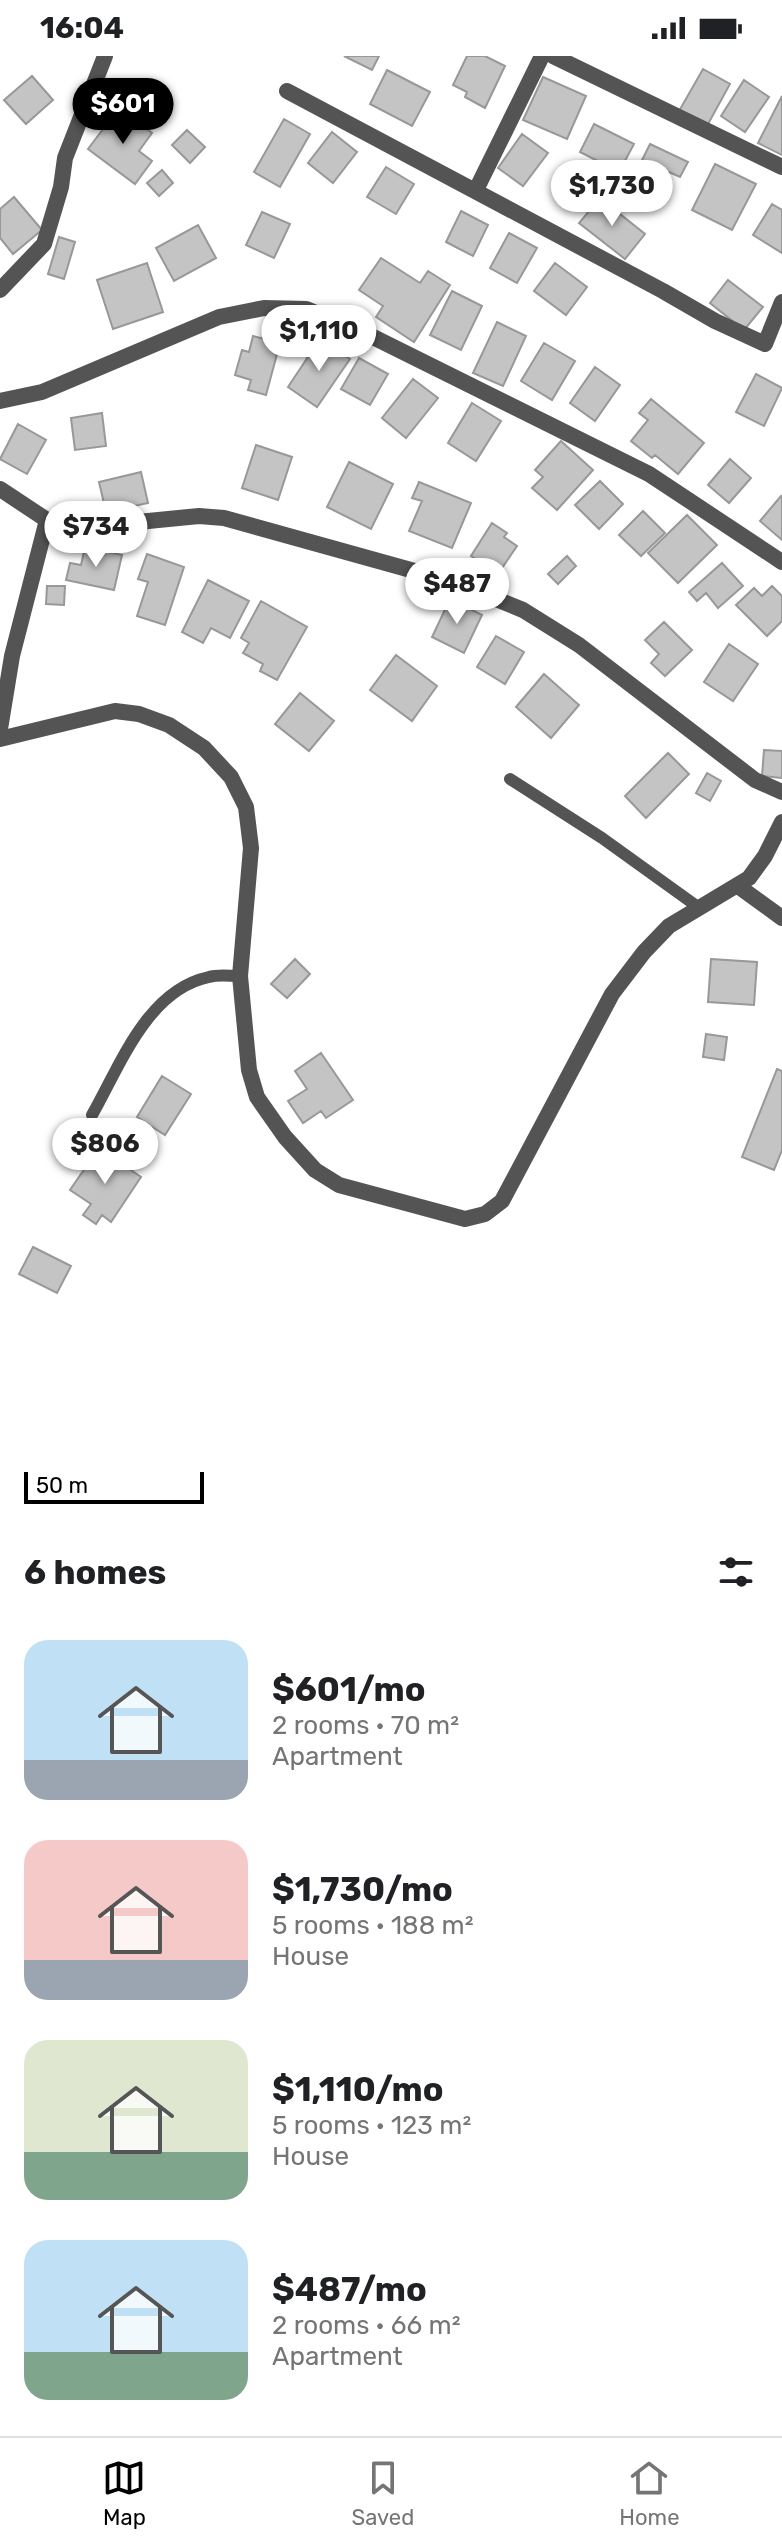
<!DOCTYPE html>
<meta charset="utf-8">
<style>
:root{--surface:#fff;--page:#f6f6f6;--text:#202124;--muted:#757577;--line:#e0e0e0;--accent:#000}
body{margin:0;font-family:Rubik,sans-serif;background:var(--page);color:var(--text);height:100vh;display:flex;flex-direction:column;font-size:30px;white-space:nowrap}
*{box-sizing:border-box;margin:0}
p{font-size:26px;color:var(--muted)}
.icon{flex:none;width:44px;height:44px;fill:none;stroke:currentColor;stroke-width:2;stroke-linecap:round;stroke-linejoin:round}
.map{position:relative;height:1468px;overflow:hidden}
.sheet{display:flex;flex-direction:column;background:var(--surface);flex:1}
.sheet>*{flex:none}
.scale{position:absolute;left:24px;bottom:20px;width:180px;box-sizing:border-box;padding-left:8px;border:4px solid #000;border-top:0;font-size:22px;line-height:28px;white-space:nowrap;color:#000;-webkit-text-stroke:6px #fff;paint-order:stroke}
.price{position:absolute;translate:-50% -68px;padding:0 18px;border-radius:28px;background:#fff;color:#222;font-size:26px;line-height:52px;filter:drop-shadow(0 2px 4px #0008)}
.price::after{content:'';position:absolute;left:50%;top:48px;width:24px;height:18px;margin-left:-12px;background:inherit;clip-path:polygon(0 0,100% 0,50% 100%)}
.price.selected{background:var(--accent);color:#fff}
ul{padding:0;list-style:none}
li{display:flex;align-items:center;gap:24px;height:200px;padding:0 24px}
li span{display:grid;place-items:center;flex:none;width:224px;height:160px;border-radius:24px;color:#555}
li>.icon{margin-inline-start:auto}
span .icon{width:96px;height:96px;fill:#fffc;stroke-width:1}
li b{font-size:34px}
h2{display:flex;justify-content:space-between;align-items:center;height:96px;padding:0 24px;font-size:34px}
.status{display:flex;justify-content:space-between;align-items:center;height:56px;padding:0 40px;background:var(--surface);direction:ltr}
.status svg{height:22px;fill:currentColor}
.tabs{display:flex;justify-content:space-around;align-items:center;height:112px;border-top:2px solid var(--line);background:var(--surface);font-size:22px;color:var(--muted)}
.tabs a{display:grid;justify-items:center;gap:4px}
.tabs .selected{color:var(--accent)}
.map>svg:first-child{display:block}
.building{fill:#c4c4c4;stroke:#989898;stroke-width:2}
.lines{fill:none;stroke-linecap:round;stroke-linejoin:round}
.lane{stroke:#545454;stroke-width:12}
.street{stroke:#545454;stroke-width:16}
</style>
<div class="status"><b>16:04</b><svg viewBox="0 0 49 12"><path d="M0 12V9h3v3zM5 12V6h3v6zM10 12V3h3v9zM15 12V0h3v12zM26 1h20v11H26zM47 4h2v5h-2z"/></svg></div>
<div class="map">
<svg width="782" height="1468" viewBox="0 0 782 1468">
<rect width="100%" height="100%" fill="#fff"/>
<path class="building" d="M344,0H379L372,14Z
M467,0H485L505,10L485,52L465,41L467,36L453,29Z
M703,13L730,28L707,70L679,55Z
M387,14L430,36L412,70L370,48Z
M32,20L53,44L26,68L4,44Z
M543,21L586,40L567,83L523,64Z
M744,24L769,41L745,76L721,60Z
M782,40V99L758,87Z
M119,52L152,77L139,95L152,105L135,128L88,93Z
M284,63L310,78L280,131L254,116Z
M594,68L634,88L619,116L580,96Z
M187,74L205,91L190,107L172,89Z
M332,76L357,96L333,127L308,107Z
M522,78L548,97L523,130L498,112Z
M650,88L688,106L680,121L669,116L663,129L636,116Z
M715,108L756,128L732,174L692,154Z
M386,111L414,128L396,158L367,141Z
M162,114L173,127L159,140L147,127Z
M14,141L42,174L13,198L0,182V153Z
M600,142L645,178L625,203L579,167Z
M772,148L782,154V197L753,179Z
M461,155L488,169L473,200L446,186Z
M262,156L290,168L274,202L246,189Z
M198,169L216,202L174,225L156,192Z
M509,177L537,192L517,227L490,212Z
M59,181L75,186L64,223L48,218Z
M381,202L420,227L428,215L450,229L414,286L376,261L383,250L359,234Z
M147,207L163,256L113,273L97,224Z
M555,207L587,231L566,259L534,235Z
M728,224L763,251L744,274L710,247Z
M452,235L482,250L461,294L430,279Z
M497,266L526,280L503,330L473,317Z
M253,280L280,287L266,339L248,334L251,324L235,319L242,294L249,296Z
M320,283L350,303L317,351L288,331Z
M544,287L575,305L552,344L521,325Z
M359,302L388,318L370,349L341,333Z
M595,311L620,329L595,365L570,347Z
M756,318L782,332L764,370L736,356Z
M413,323L438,342L406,382L382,362Z
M651,343L704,387L678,418L655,399L652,402L631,385L648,364L639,357Z
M472,347L501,365L476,405L448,387Z
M102,357L106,390L75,394L71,362Z
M18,368L46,384L27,418L0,403Z
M561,385L593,414L557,454L532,432L543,421L535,414Z
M256,389L292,401L278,444L242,432Z
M730,403L751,422L729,447L708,429Z
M349,406L393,428L371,473L327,451Z
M141,416L148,447L106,456L99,426Z
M600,425L623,448L599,473L575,449Z
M419,426L471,447L452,492L409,475L422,445L412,442Z
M781,440L782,441V484L760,465Z
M643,455L665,477L641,500L619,479Z
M687,459L717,489L678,527L648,497Z
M492,467L507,477L504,481L517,490L498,518L471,500Z
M85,491L122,499L114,534L66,524L70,507L81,509Z
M147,498L184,511L165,569L137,560L148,526L138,523Z
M567,500L576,510L558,528L548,518Z
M722,507L743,530L718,552L706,537L697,545L689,536Z
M208,524L249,545L230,582L211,572L203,587L182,576Z
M47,530H65L64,549L46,548Z
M772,530L782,540V565L767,580L736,549L754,532L762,540Z
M450,543L482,559L464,597L432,581Z
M261,545L307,571L277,624L260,615L263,608L243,597L249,587L241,582Z
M664,566L692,594L665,620L651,607L659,598L645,584Z
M496,580L524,596L505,628L477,611Z
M729,588L758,608L733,645L704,626Z
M396,599L437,630L412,665L370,634Z
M544,618L579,649L551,682L516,651Z
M300,637L334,665L309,695L275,668Z
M764,694L782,695V722L762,720Z
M668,697L689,718L646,762L625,740Z
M707,717L721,725L710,745L696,737Z
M295,903L310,918L287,942L271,928Z
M711,903L757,906L754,949L708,946Z
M706,978L727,981L724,1004L703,1001Z
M321,997L353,1044L326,1062L321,1055L303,1067L288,1045L307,1033L295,1015Z
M777,1013L782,1015V1094L774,1114L742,1101Z
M162,1020L191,1038L165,1079L137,1061Z
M99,1092L141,1121L111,1166L102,1159L96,1168L83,1159L91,1148L70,1134Z
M33,1191L71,1210L57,1237L19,1218Z"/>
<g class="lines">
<path class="lane" d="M510,723L602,782L698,851
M92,1059C120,1010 147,934 209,921C218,918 230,920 240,920"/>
<path class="street" d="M553,0L782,111
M287,35L663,235L715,265L765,288L782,246
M476,134L542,0
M0,234L44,188L61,131L65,102L105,0
M0,345L42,336L219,261L264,252L306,253L367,278L649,418L782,506
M0,433L47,464L77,472L199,460L224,462L454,526L523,554L579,589L755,724L782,736
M0,673L12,600L47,464
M0,683L115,655L139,658L169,669L204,692L231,721L246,751L251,792L240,920L249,1014L257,1041L285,1081L315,1114L339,1129L465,1163L485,1158L502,1145L612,938L644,896L669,870L749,822L765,800L782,766
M738,830L782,862"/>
</g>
</svg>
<div class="scale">50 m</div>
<b class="price selected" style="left:123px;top:90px">$601</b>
<b class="price" style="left:612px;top:172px">$1,730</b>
<b class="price" style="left:319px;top:317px">$1,110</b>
<b class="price" style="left:96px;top:513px">$734</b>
<b class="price" style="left:457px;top:570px">$487</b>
<b class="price" style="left:105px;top:1130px">$806</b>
</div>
<section class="sheet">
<h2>6 homes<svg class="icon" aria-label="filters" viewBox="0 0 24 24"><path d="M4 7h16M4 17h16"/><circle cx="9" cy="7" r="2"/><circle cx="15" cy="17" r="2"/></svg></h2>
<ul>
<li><span style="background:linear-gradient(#bfe0f5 75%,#9aa5b1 0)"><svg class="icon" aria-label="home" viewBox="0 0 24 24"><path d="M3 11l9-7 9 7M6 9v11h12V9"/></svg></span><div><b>$601/mo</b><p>2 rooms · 70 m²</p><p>Apartment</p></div></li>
<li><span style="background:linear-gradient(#f6c9c9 75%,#9aa5b1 0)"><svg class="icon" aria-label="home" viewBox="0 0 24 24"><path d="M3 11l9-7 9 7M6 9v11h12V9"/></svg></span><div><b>$1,730/mo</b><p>5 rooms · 188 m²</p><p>House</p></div></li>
<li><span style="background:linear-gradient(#dfe7d0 70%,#7fa58c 0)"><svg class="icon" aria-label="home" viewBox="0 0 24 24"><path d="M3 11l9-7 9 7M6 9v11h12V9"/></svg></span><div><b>$1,110/mo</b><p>5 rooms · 123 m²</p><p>House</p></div></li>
<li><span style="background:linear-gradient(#bfe0f5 70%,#7fa58c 0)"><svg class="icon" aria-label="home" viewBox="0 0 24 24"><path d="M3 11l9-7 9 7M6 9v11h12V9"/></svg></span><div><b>$487/mo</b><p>2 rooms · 66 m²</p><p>Apartment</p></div></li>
</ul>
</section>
<nav class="tabs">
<a class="selected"><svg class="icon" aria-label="map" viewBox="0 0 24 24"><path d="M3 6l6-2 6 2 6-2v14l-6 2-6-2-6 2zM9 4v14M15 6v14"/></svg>Map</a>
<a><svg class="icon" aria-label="saved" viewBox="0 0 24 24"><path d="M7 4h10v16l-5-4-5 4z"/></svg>Saved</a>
<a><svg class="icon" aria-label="home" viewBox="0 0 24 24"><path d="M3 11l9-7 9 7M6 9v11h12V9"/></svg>Home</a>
</nav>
